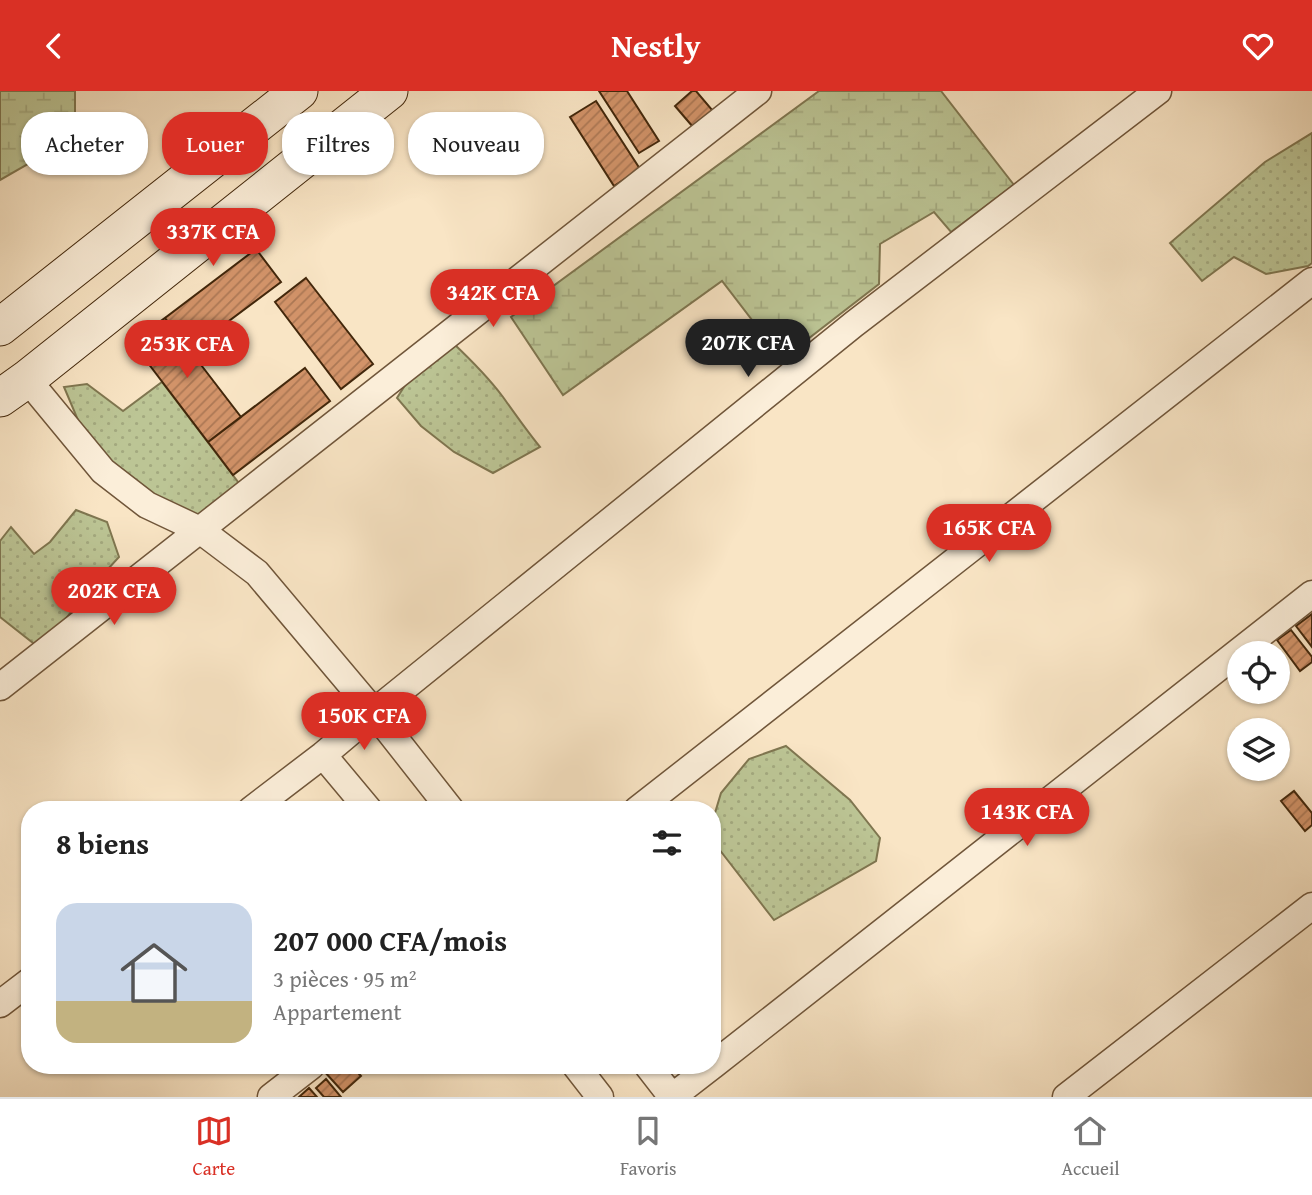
<!DOCTYPE html>
<html lang="fr">
<meta charset="utf-8">
<style>
:root{--surface:#fff;--page:#f6f6f6;--text:#222;--muted:#767676;--line:#e0e0e0;--accent:#d93025}
body{margin:0;font-family:"Gentium Book Plus",serif;background:var(--page);color:var(--text);height:100vh;display:flex;flex-direction:column;font-size:26px;white-space:nowrap}
*{box-sizing:border-box;margin:0}
p{font-size:23px;color:var(--muted)}
.icon{flex:none;width:38px;height:38px;fill:none;stroke:currentColor;stroke-width:2;stroke-linecap:round;stroke-linejoin:round}
.map{position:relative;flex:1;overflow:hidden}
.sheet{position:absolute;left:21px;top:710px;width:700px;height:273px;display:flex;flex-direction:column;background:var(--surface);border-radius:28px;box-shadow:0 2px 5px #0004}
.sheet>*{flex:none}
.hud{position:absolute;left:21px;top:21px;width:700px;height:63px;display:flex;gap:14px}
.tools{position:absolute;left:1227px;top:550px;display:grid;gap:14px}
.tools a{display:grid;place-items:center;width:63px;height:63px;border-radius:50%;background:var(--surface);box-shadow:0 2px 5px #0004;font-size:35px}
.price{position:absolute;translate:-50% -60px;padding:0 16px;border-radius:24px;background:var(--accent);color:#fff;font-size:23px;line-height:46px;filter:drop-shadow(0 2px 4px #0008)}
.price::after{content:'';position:absolute;left:50%;top:42px;width:21px;height:16px;margin-left:-10px;background:inherit;clip-path:polygon(0 0,100% 0,50% 100%)}
.price.active{background:#222;color:#fff}
ul{padding:0;list-style:none}
li{display:flex;align-items:center;gap:21px;height:175px;padding:0 35px}
li+li{border-top:2px solid var(--line)}
li span{display:grid;place-items:center;flex:none;width:196px;height:140px;border-radius:21px;color:#555}
li>.icon{margin-inline-start:auto}
span .icon{width:84px;height:84px;fill:#fffc;stroke-width:1}
li b{font-size:30px}
h2{display:flex;justify-content:space-between;align-items:center;height:84px;padding:0 35px;font-size:30px}
.tag{padding:0 24px;border-radius:28px;background:var(--surface);box-shadow:0 2px 5px #0004;font-size:24px;line-height:63px}
.tag.active{background:var(--accent);color:#fff}
header{display:flex;justify-content:space-between;align-items:center;height:91px;padding:0 35px;background:var(--accent);color:#fff;font-size:32px;font-weight:600}
.menu{display:flex;justify-content:space-around;align-items:center;height:98px;border-top:2px solid var(--line);background:var(--surface);font-size:19px;color:var(--muted)}
.menu a{display:grid;justify-items:center;gap:4px}
.menu .active{color:var(--accent)}
.map>svg:first-child{display:block}
.grass{fill:url(#grass-dots);stroke:#7f7650;stroke-width:2}
.wetland{fill:url(#wetland-marsh);stroke:#7f7650;stroke-width:2}
.building{fill:url(#building-hatch);stroke:#42270b;stroke-width:2}
.lines{fill:none;stroke-linecap:round;stroke-linejoin:round}
.street-casing{stroke:#70563a;stroke-width:29}
.secondary-casing{stroke:#42270b;stroke-width:39}
.street{stroke:#fbeed9;stroke-width:26}
.secondary{stroke:#fbeed9;stroke-width:37}
</style>
<header><svg class="icon" aria-label="back" viewBox="0 0 24 24"><path d="M15 5l-7 7 7 7"/></svg>Nestly<svg class="icon" aria-label="heart" viewBox="0 0 24 24"><path d="M12 20l-8-8c-3-5 5-10 8-4 3-6 11-1 8 4z"/></svg></header>
<div class="map">
<svg width="1312" height="1006" viewBox="0 0 1312 1006">
<defs>
<pattern id="grass-dots" width="8" height="8" patternUnits="userSpaceOnUse" patternTransform="scale(1.75)"><rect width="8" height="8" fill="#bcc595"/><path d="M2 2h.1M6 6h.1" fill="none" stroke="#a3a97f" stroke-width="1.8" stroke-linecap="round"/></pattern>
<pattern id="wetland-marsh" width="20" height="14" patternUnits="userSpaceOnUse" patternTransform="scale(1.75)"><rect width="20" height="14" fill="#bcc595"/><path d="M1 5h8M5 5V1M11 12h8M15 12V8" fill="none" stroke="#a3a97f"/></pattern>
<pattern id="building-hatch" width="6" height="6" patternUnits="userSpaceOnUse" patternTransform="scale(1.75)"><rect width="6" height="6" fill="#d29369"/><path d="M-1 1l2-2M0 6l6-6M5 7l2-2" fill="none" stroke="#ac7855"/></pattern>
</defs>
<rect width="100%" height="100%" fill="#f9e5c5"/>
<filter id="stains"><feTurbulence type="fractalNoise" baseFrequency=".00286" numOctaves="4"/><feColorMatrix values="0 0 0 0 .2 0 0 0 0 .09 0 0 0 0 .02 0 0 0 .5 -.17"/></filter>
<radialGradient id="worn" r=".72"><stop offset=".6" stop-color="#630" stop-opacity="0"/><stop offset="1" stop-color="#630" stop-opacity=".3"/></radialGradient>
<path class="grass" d="M1312,42V172L1308,175L1266,183L1234,166L1202,190L1170,152L1265,71Z
M453,252C471,269 488,286 503,306C515,323 527,340 540,356L493,382L454,361L421,335L397,307L431,253Z
M162,291L238,391L227,423L189,433L156,419L83,341L64,296L87,293L123,320Z
M76,419L107,431L119,466L84,504L42,559L0,526V450L11,436L34,463L50,451Z
M786,655L850,709L880,747L876,770L774,829L712,749V732L721,702L749,668Z"/>
<path class="wetland" d="M0,0H75V46L0,89Z
M819,0H941L1014,94L951,141L934,121L880,153L879,193L782,268L722,190L563,304L511,226Z"/>
<path class="building" d="M599,0H627L659,50L639,62Z
M692,0H696L713,20L693,36L675,15Z
M596,10L640,78L614,95L570,26Z
M256,158L281,191L190,259L165,227Z
M306,187L373,273L341,298L275,211Z
M165,227L241,326L208,351L132,251Z
M305,277L330,310L233,384L208,351Z
M1312,523V556L1296,535Z
M1291,539L1312,566V571L1300,580L1277,549Z
M1294,700L1312,722V734L1305,740L1281,710Z
M327,975H352L361,985L343,1001L323,979Z
M326,988L341,1006H324L316,997Z
M309,997L317,1006H299Z"/>
<g class="lines">
<g class="street-casing">
<path id="street" d="M27,288L103,380L147,414L200,439L257,482L374,621L451,719
M0,596L758,0
M323,664L369,719
M251,719L323,664L374,621L854,233L1158,0
M637,719L1312,190
M0,913L30,890
M576,975L600,1006
M648,975L672,1006
M712,975L1312,503
M271,1006L311,975
M672,1006L712,975
M1066,1006L1312,815"/>
</g>
<g class="secondary-casing">
<path id="secondary" d="M0,236L299,0
M0,307L27,288L389,0"/>
</g>
<use href="#street" class="street"/>
<use href="#secondary" class="secondary"/>
</g>
<rect width="100%" height="100%" filter="url(#stains)"/>
<rect width="100%" height="100%" fill="url(#worn)"/>
</svg>
<div class="tools">
<a><svg class="icon" aria-label="locate" viewBox="0 0 24 24"><circle cx="12" cy="12" r="6"/><path d="M12 2v4M12 18v4M2 12h4M18 12h4"/></svg></a>
<a><svg class="icon" aria-label="layers" viewBox="0 0 24 24"><path d="M12 4l9 5-9 5-9-5zM3 14l9 5 9-5"/></svg></a>
</div>
<b class="price" style="left:213px;top:177px">337K CFA</b>
<b class="price" style="left:493px;top:238px">342K CFA</b>
<b class="price active" style="left:748px;top:288px">207K CFA</b>
<b class="price" style="left:187px;top:289px">253K CFA</b>
<b class="price" style="left:989px;top:473px">165K CFA</b>
<b class="price" style="left:114px;top:536px">202K CFA</b>
<b class="price" style="left:364px;top:661px">150K CFA</b>
<b class="price" style="left:1027px;top:757px">143K CFA</b>
<div class="hud">
<a class="tag">Acheter</a>
<a class="tag active">Louer</a>
<a class="tag">Filtres</a>
<a class="tag">Nouveau</a>
</div>
<section class="sheet">
<h2>8 biens<svg class="icon" aria-label="filters" viewBox="0 0 24 24"><path d="M4 7h16M4 17h16"/><circle cx="9" cy="7" r="2"/><circle cx="15" cy="17" r="2"/></svg></h2>
<ul>
<li><span style="background:linear-gradient(#c9d6e8 70%,#c2b280 0)"><svg class="icon" aria-label="home" viewBox="0 0 24 24"><path d="M3 11l9-7 9 7M6 9v11h12V9"/></svg></span><div><b>207 000 CFA/mois</b><p>3 pièces · 95 m²</p><p>Appartement</p></div></li>
</ul>
</section>
</div>
<nav class="menu">
<a class="active"><svg class="icon" aria-label="map" viewBox="0 0 24 24"><path d="M3 6l6-2 6 2 6-2v14l-6 2-6-2-6 2zM9 4v14M15 6v14"/></svg>Carte</a>
<a><svg class="icon" aria-label="saved" viewBox="0 0 24 24"><path d="M7 4h10v16l-5-4-5 4z"/></svg>Favoris</a>
<a><svg class="icon" aria-label="home" viewBox="0 0 24 24"><path d="M3 11l9-7 9 7M6 9v11h12V9"/></svg>Accueil</a>
</nav>
